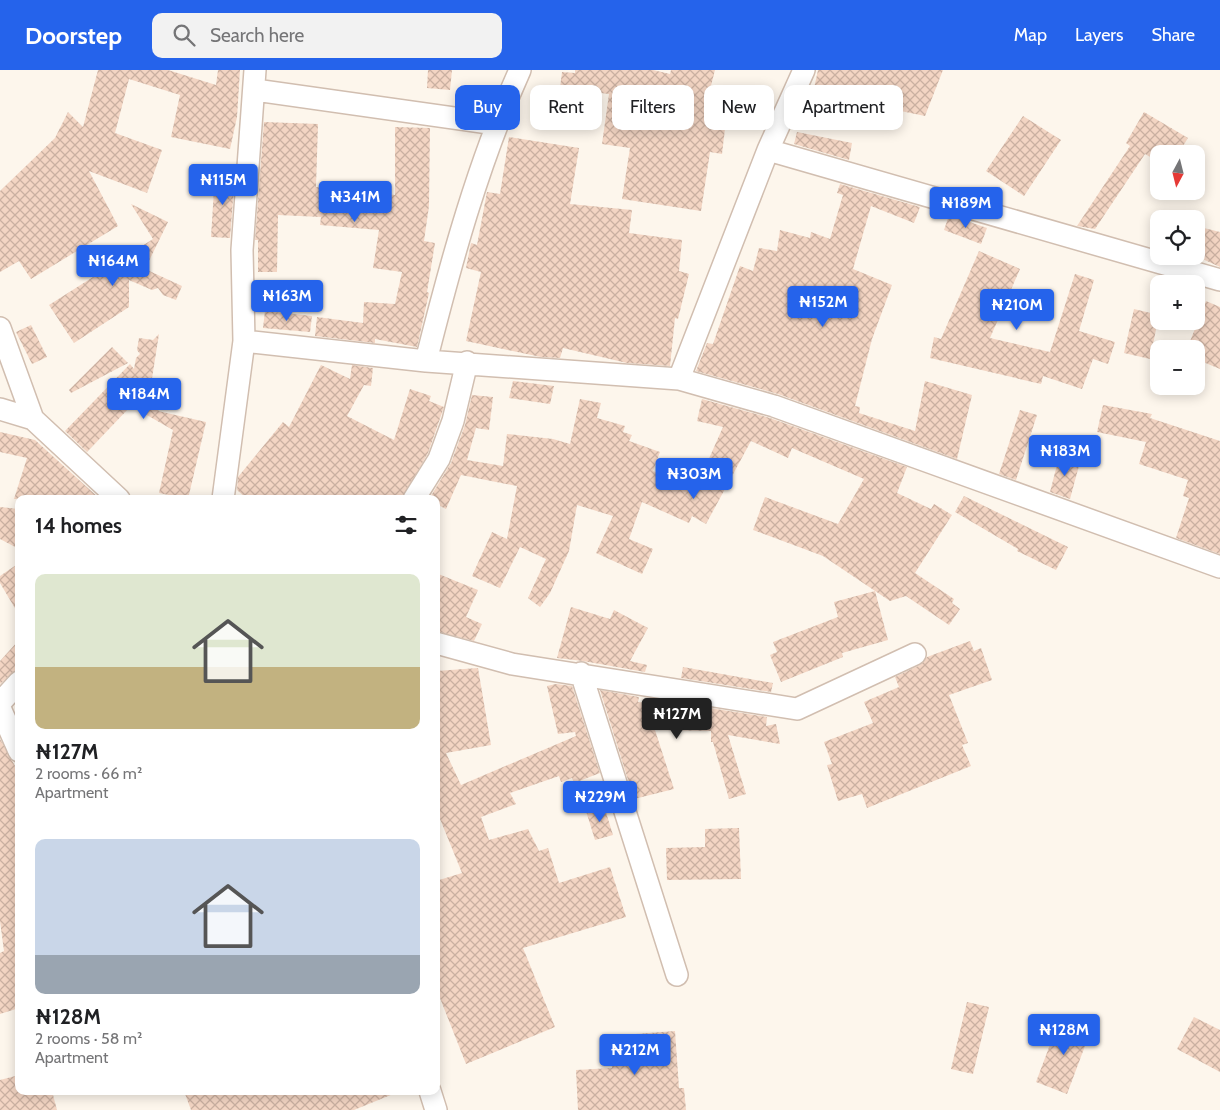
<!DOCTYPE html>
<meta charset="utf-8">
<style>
:root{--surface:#fff;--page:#f2f2f2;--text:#202124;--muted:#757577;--accent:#2563eb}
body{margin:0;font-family:Cabin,sans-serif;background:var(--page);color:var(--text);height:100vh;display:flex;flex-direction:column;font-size:19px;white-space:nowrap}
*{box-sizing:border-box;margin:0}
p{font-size:16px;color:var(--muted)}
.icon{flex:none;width:28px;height:28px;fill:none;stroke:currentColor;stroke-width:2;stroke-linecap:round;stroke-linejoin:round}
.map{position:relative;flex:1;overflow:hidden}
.details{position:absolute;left:15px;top:425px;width:425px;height:600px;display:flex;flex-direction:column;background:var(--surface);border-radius:10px;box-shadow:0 2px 12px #0003}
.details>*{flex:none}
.guide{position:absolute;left:455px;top:15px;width:475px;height:45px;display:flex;gap:10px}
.needle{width:32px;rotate:187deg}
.buttons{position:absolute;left:1150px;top:75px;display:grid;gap:10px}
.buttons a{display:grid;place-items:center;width:55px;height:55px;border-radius:10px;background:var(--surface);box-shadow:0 2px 12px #0003;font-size:25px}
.price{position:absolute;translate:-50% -42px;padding:0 11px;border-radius:5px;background:var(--accent);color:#fff;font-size:16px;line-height:32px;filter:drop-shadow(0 1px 2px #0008)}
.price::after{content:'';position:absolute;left:50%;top:30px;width:15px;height:11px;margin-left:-8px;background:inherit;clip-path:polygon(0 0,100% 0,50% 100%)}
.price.current{background:#222;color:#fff}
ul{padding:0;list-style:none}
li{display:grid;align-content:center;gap:10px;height:265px;padding:0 20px}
li span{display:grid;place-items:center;height:155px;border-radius:10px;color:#555}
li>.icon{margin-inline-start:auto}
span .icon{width:90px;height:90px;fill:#fffc;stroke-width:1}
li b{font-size:21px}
h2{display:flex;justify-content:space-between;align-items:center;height:60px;padding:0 20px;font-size:21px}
.chip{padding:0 18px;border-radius:10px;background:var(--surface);box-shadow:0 2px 12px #0003;font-size:18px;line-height:45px}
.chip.current{background:var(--accent);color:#fff}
header{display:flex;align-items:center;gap:30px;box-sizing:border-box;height:70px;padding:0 25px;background:var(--accent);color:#fff}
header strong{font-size:24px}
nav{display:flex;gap:28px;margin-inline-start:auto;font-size:18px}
.search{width:350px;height:45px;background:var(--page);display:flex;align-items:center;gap:12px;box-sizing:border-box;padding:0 18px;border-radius:10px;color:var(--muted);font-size:19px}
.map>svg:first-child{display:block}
.building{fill:url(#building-cross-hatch)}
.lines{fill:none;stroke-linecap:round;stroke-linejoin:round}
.street-casing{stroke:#d1beb0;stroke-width:24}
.street{stroke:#fff;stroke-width:21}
</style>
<header>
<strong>Doorstep</strong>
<div class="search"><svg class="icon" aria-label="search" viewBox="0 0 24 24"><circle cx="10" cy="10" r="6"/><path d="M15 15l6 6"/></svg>Search here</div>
<nav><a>Map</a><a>Layers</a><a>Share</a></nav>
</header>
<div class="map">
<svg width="1220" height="1040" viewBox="0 0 1220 1040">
<defs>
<pattern id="building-cross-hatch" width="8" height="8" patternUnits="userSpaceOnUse" patternTransform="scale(1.25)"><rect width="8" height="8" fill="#f3d5c3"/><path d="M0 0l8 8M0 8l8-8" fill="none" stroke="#cab0a1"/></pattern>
</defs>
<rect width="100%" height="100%" fill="#fdf6ec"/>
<path class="building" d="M98,0H168L216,15L218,0H240L237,47L230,79L171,67L180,25L129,9L115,63L162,80L147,123L89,101L118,156L31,209L19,191L0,202V121L55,68L68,42L83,57Z
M428,0H452L450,20L427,18Z
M575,0H653L670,4L671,0H715L705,39L727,42L722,84L710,82L701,141L622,129L630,78L602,74L609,24L560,18L562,2L575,3Z
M818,0H943L925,46L813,23Z
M1144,42L1188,68L1178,84H1159V92L1145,84L1095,159L1077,156L1130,76L1126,73Z
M1023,46L1061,70L1024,126L986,101Z
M264,52L318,54L316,117L395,125V57L430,58L429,136L424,171L435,173L427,222L429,223L417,277L375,269V273L315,266L317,247L363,253L364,232L395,234L402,202L373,198L379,160L320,155L321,147L278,145L277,202H258V170H255Z
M797,62L852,73L849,90L794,74Z
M509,67L579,78L570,134L632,140L629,163L682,170L679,201L689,204L678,249L675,248L670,296L627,293L563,278L560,288L541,287L466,271L481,202L466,198L471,173L477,175L487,122L500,124Z
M215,104L235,105L230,168L211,167Z
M840,114L920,137L914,153L871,136L853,199L892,215L872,269L855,336L860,337L859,343L915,361L925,311L972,325L957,389L778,324L696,301L707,273L713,274L740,196L753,201L759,178L777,181L780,160L810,168L811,162L830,169L843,125L837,123Z
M131,134L168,152L145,199L182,216L176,230L163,225L158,218L152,220L129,210V237L74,273L49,235L153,169Z
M949,145L987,158L981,174L944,160Z
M1196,156L1220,162V197L1196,186Z
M979,181L1020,199L990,268L1050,282L1075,204L1094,210L1079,261L1115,272L1108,294L1093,289L1082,319L1043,306L1041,314L930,288L934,267L941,269Z
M1206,231L1220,237V299L1196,289V279H1187Z
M1134,239L1159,245L1150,289L1124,283Z
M265,241L312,246L310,262L263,258Z
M31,255L47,287L32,294L16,262Z
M159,264L150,321L164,332L158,341L206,352L188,429L159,423L173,360L131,336L87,382L65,361L130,294L134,299L136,288L140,284L137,280L139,268L153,270Z
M112,277L128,293L71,323L69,320Z
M321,295L350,309L352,295L373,298L371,316L364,315L347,346L394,370L410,319L431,326L429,331L444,337L428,383L402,429H247L237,420L238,407L283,352L289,357Z
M513,311L554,316L550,334L509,328Z
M472,325L493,327L489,360L476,358L467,390L503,396L507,364L553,369L570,374L580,329L601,333L597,348L625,356L623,362L632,365L629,371L660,382L653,401L695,420L723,357L697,351L702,329L770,348L907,397L897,423L931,439L934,434L952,445L915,503L954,529L952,533L960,539L949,555L906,526L890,531L823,486L753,460L765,427L838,454L864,409L792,378L788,388L751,371L706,454L692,446L689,453L642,432L629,469L653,479L642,504L596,483L613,446L577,435L569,481L550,523L540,537L528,528L546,489L520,477L500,518L472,506L492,462L507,469L517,416L461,405L446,439L436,434V429H429L451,393L465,355Z
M1103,335L1152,344L1150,348L1220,371V484L1176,468L1189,428L1183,426L1188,410L1139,394L1146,372L1097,362Z
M1020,340L1037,345L1016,410L999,404Z
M0,362L35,370L100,429H14L27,388L0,382Z
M1059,387L1080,392L1070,429L1050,422Z
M964,426L1068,477L1056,500L1017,481L1018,479L955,442Z
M0,437L19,439V479L0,469Z
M19,493V545L0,513V506Z
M436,503L478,520L466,547L482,554L474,571L436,561Z
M875,521L888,570L842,583L843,587L781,612L770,585L777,582L773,572L838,547L834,532Z
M571,537L610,549L614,540L648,558L630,591L647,595L645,602L583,591L557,588Z
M19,570V597L0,614V591Z
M970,571L974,581L981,578L992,610L949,625L968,673L962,675L971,696L867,738L862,724L838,731L827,695L832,694L824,672L873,653L864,632L899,617L895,607L920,595L927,587Z
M683,597L773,613L771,622L681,608Z
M478,598L491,675L446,683L461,715L576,666L575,662L558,664L547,616L556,614L572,616L600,703L574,713L572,708L561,712L559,706L510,723L516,734L481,747L489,770L528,759L539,781L548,778L559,813L610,797L626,847L523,878L555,957L466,994L436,918V811L462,803L440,749L436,750V601Z
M600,620L639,627L638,632L647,633L649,640H677L678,633L767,647L766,656L776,654L780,674L728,665L746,724L729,729L713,672H711V661L655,660L674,719L634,729Z
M0,669L19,703V938L0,944V883L4,881L0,851Z
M604,736L613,765L595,770L586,741Z
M739,758L741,809L667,810L666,778L705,777V759Z
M967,932L989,937L973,1004L951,999Z
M1194,947L1220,960V1002L1177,979Z
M1060,948L1091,960L1067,1024L1036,1012Z
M675,961L679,1018H684L686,1040H578L576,1000L612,998L610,966Z
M19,1005V1021H52L57,1040H0V1010Z
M184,1021H398V1022L354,1040H191Z"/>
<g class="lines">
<g class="street-casing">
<path id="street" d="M255,20L496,54
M768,80L1220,210
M0,258L33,349L119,429
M244,271L426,291L679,309L774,336L1220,497
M426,291C451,192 478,93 520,0
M679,309L768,80L804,0
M0,339L33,349
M223,429L244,271L242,180L255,0
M414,429L439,389L453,351L467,292
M436,573L512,594L797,639L915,584
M581,603L677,905
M0,633L19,612
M0,638L19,681
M430,1021L436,1040"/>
</g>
<use href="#street" class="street"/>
</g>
</svg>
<div class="buttons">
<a><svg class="needle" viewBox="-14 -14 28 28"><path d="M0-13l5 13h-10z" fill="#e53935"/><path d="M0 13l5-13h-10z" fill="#757577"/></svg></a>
<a><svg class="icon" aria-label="locate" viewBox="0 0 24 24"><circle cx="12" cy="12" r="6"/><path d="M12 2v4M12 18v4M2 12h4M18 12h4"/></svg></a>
<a>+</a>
<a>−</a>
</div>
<b class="price" style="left:223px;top:136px">₦115M</b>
<b class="price" style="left:355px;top:153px">₦341M</b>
<b class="price" style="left:966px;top:159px">₦189M</b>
<b class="price" style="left:113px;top:217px">₦164M</b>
<b class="price" style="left:287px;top:252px">₦163M</b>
<b class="price" style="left:823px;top:258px">₦152M</b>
<b class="price" style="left:1017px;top:261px">₦210M</b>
<b class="price" style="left:144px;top:350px">₦184M</b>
<b class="price" style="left:1065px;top:407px">₦183M</b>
<b class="price" style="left:694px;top:430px">₦303M</b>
<b class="price current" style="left:677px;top:670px">₦127M</b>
<b class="price" style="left:600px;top:753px">₦229M</b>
<b class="price" style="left:1064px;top:986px">₦128M</b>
<b class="price" style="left:635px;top:1006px">₦212M</b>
<div class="guide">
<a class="chip current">Buy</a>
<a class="chip">Rent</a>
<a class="chip">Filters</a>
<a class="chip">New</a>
<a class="chip">Apartment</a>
</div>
<section class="details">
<h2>14 homes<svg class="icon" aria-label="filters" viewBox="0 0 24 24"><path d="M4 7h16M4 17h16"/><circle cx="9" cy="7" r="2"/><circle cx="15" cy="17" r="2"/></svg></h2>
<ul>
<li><span style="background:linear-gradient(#dfe7d0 60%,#c2b280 0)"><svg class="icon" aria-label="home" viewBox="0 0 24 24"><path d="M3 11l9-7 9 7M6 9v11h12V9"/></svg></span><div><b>₦127M</b><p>2 rooms · 66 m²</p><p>Apartment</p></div></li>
<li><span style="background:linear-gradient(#c9d6e8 75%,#9aa5b1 0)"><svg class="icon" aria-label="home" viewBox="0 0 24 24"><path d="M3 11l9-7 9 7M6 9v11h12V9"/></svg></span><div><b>₦128M</b><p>2 rooms · 58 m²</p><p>Apartment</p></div></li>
</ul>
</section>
</div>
